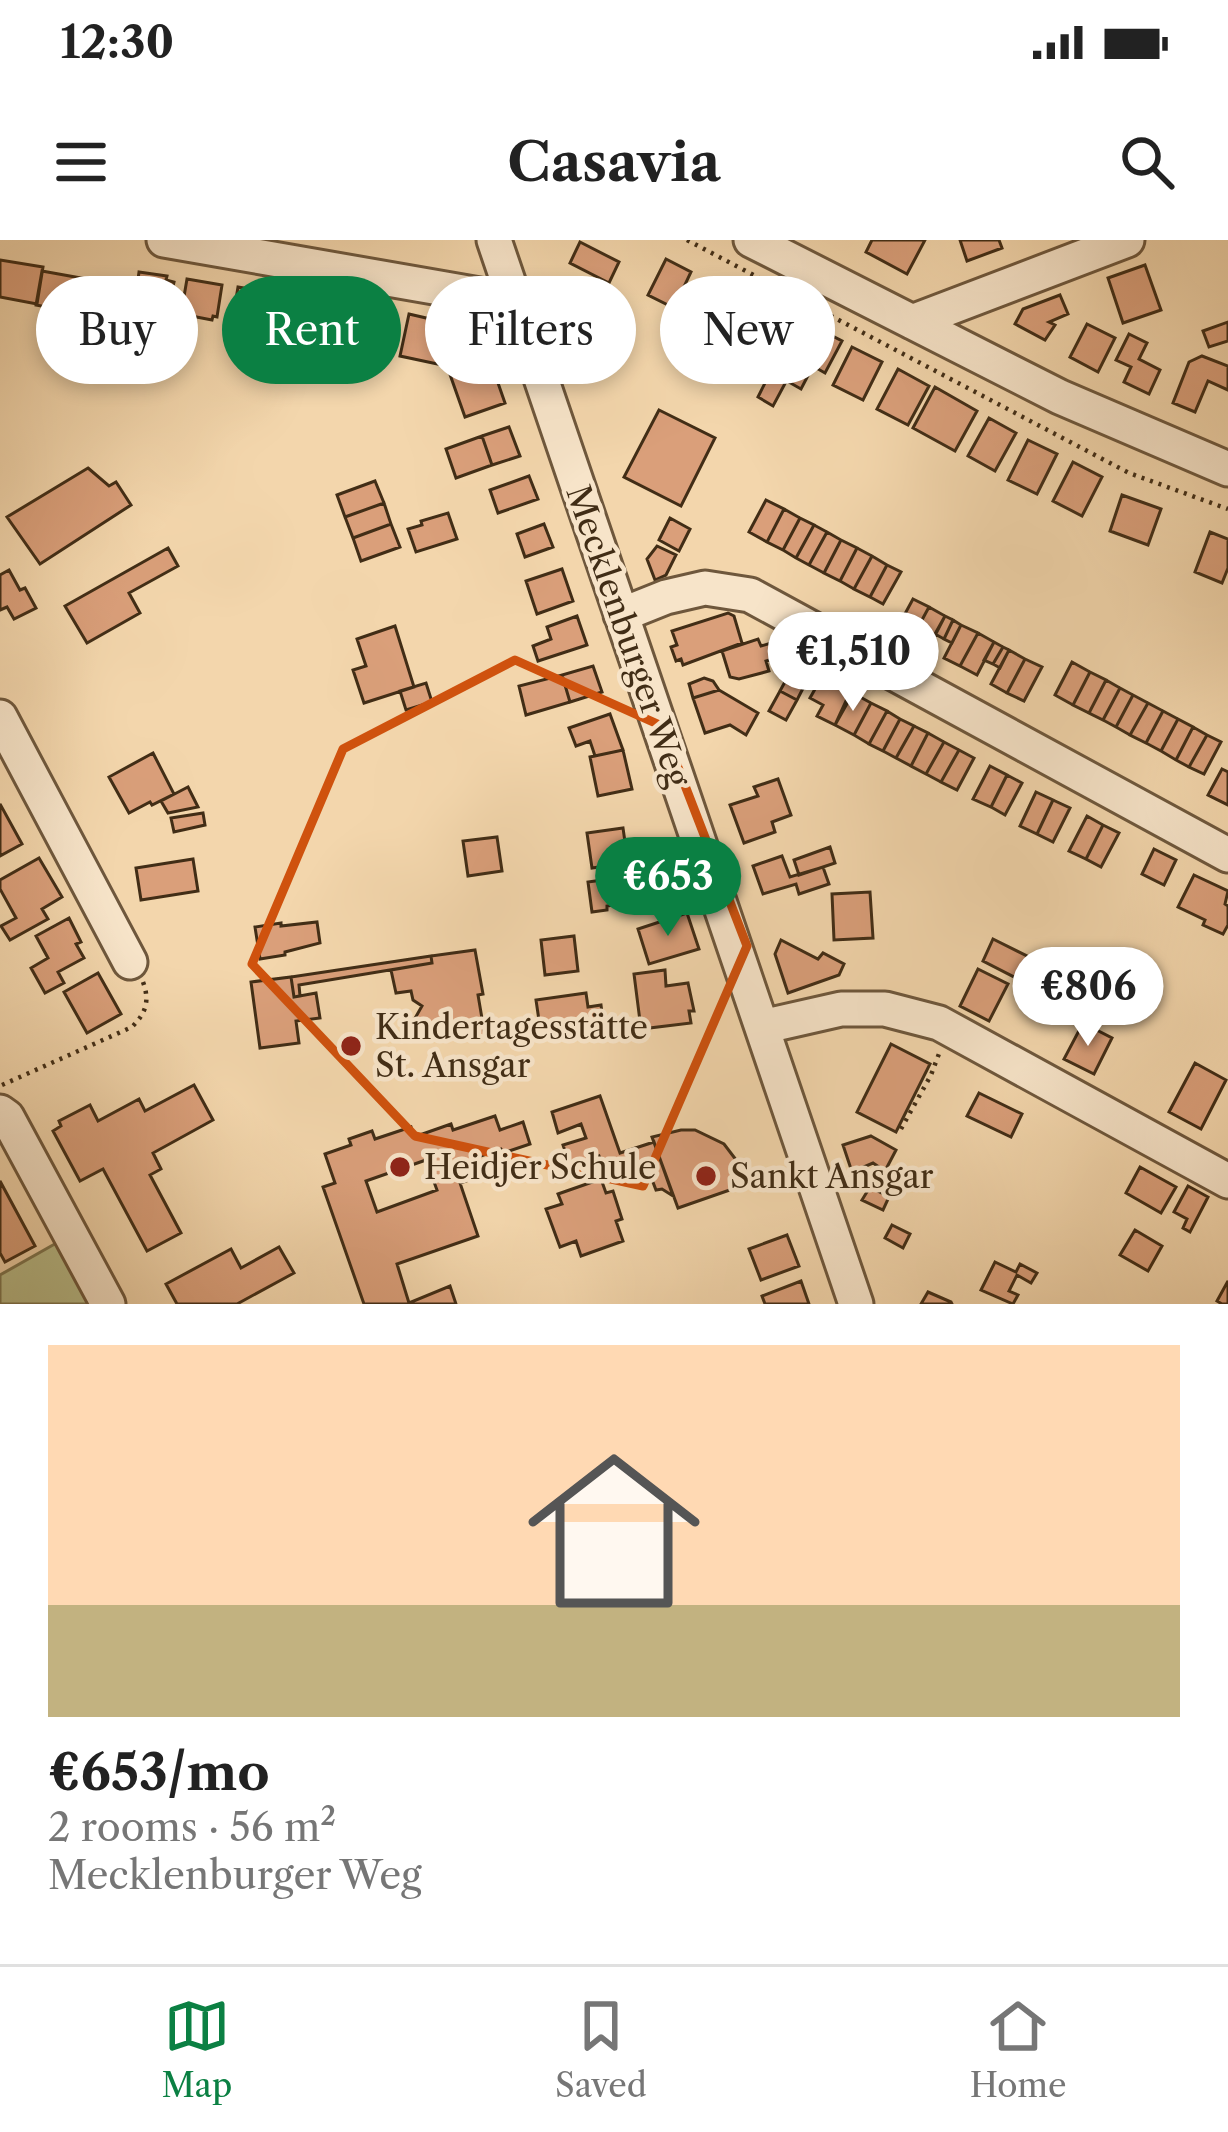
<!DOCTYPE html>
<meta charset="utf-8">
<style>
:root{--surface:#fff;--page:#f6f6f6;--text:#222;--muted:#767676;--line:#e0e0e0;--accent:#0b8043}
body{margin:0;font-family:"Libre Caslon Text",serif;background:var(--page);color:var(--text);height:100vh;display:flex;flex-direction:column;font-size:45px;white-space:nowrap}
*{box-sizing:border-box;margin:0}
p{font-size:39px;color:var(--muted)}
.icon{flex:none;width:66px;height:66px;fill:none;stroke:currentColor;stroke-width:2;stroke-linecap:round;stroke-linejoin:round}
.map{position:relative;height:1064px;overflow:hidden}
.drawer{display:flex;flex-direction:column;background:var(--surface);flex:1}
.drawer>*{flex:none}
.guide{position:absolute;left:36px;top:36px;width:1158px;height:108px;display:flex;gap:24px}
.price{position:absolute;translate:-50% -102px;padding:0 27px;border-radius:42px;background:#fff;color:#222;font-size:39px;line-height:78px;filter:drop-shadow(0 3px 6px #0008)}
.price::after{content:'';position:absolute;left:50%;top:72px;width:36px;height:27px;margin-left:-18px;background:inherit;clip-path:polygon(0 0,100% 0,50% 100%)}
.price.on{background:var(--accent);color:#fff}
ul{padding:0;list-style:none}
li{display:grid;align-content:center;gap:24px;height:636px;padding:0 48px}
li+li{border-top:3px solid var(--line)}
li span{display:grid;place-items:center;height:372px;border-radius:0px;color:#555}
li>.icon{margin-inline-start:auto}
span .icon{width:216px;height:216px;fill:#fffc;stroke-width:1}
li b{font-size:51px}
.chip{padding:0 42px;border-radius:54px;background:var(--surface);box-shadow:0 6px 18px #0003;font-size:42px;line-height:108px}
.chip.on{background:var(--accent);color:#fff}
.status{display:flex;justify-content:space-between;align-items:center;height:84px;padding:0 60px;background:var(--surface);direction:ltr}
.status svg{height:33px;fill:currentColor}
header{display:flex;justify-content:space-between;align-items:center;height:156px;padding:0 48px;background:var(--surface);font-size:54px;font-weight:700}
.tab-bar{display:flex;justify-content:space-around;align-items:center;height:168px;border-top:3px solid var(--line);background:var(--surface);font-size:33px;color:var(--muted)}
.tab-bar a{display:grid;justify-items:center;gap:6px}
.tab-bar .on{color:var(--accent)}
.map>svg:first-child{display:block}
.green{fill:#b9be8b;stroke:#7d7650;stroke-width:3}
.building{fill:#da9f7a;stroke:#412d16;stroke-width:3;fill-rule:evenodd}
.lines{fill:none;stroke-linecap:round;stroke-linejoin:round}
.minor-casing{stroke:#6e573c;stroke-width:39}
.path{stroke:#412d16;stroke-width:4.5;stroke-dasharray:3 6;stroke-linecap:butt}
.minor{stroke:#f7e4c9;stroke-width:33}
.marked{fill:none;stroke:#cf520e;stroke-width:9;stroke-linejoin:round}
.poi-dot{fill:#8f2418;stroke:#f7e4c9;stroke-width:4.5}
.labels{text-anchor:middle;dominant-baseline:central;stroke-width:9;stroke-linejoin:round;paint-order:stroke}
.street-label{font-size:33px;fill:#412d16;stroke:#f7e4c9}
.poi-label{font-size:33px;fill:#412d16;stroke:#f7e4c9;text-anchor:start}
</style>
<div class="status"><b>12:30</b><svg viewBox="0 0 49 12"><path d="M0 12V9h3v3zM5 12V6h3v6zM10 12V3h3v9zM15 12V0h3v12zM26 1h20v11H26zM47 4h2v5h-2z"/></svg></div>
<header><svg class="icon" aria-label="menu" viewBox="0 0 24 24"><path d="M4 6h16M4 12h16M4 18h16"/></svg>Casavia<svg class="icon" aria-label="search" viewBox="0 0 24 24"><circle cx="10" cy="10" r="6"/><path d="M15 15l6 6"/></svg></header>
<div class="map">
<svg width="1228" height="1064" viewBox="0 0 1228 1064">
<rect width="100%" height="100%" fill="#f3d6ac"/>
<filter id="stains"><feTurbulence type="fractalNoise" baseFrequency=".00167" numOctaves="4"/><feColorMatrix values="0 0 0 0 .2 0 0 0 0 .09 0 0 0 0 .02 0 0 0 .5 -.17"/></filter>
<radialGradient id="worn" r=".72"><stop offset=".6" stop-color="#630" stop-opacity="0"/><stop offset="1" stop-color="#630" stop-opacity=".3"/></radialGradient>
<path class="green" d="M60,1001L94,1064H0V1035Z"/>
<path class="building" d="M872,0H925L907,34L866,12Z
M960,0H999L1002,8L967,21Z
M580,2L619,22L609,43L570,23Z
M666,19L691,32L674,68L648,55Z
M0,20L43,27L37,64L0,57Z
M1145,25L1161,70L1123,83L1108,38Z
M42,31L114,44L108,78L36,65Z
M139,32L167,36L166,40L174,42L170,60L164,59L163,70L151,68L148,87L132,84Z
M187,39L222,45L217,77L213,76L212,80L181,74Z
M711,39L743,56L722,95L690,77Z
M238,47L267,52L261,89L232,83Z
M289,55L320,61L311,114L280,109Z
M1060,55L1068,74L1049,82L1055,85L1045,100L1015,84L1023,69Z
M584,58L603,112L571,123L561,94L571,91L562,66Z
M338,68H372V109H338Z
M409,74L469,88L483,100L505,163L465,177L447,126L400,116Z
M1228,82V101L1209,107L1203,91Z
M1087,84L1115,98L1098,132L1070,117Z
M815,87L842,101L825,133L799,118L803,110L799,107L806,93L811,95Z
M717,92L739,104L722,136L700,124Z
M1129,94L1147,103L1139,119L1160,130L1149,154L1124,142L1131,127L1116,120Z
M852,107L882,122L863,160L833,145Z
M772,110L796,123L773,166L758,157L769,135L761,131Z
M1202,116L1228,126V150L1208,141L1195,172L1173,163L1189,122Z
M799,118L813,126L801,149L787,141Z
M898,129L929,146L908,185L877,169Z
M935,147L977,171L955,211L913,188Z
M659,170L715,198L681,266L624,237Z
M989,178L1016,193L995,231L968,216Z
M509,187L520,216L492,225L482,196Z
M482,196L492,225L456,238L446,209Z
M1028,200L1057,214L1037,254L1008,240Z
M1073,222L1102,237L1082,276L1053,261Z
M88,228L109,246L116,242L131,265L40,324L7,277Z
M529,236L538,259L498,273L490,250Z
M375,241L384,263L345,277L337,255Z
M1122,255L1161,269L1148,305L1110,291Z
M766,260L784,269L767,302L749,292Z
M384,263L391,284L353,298L345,277Z
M784,269L800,278L783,310L767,302Z
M448,273L457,299L416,312L408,289L422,285L421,281Z
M670,278L690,289L679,311L659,300Z
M800,278L814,285L796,318L783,310Z
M391,284L400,307L361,321L353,298Z
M544,284L553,307L525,317L517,294Z
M814,285L827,292L809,325L796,318Z
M827,292L841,300L824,333L809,325Z
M1210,292L1228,299V328L1222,343L1195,332Z
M841,300L857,308L840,341L824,333Z
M657,306L676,315L666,335L655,340L647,319Z
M168,308L178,326L129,353L140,373L87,403L65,366Z
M857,308L872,316L854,349L840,341Z
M872,316L887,325L870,357L854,349Z
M887,325L901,332L883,364L870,357Z
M562,329L573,361L537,374L526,341Z
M9,330L20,350L25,348L36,368L14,379L7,367L0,370V335Z
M913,359L929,367L910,402L894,394Z
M929,367L945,376L927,411L910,402Z
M728,373L734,376L742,403L683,425L681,419L676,421L671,407L677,405L672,391Z
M577,376L587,405L538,421L533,406L551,399L547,387Z
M945,376L953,380L944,399L935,394Z
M953,380L961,385L952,403L944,399Z
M961,385L978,393L960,426L944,418Z
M395,386L414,447L364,463L353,430L366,426L357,399Z
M978,393L994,402L977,435L960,426Z
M758,399L761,406L771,403L776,418L766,421L769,431L739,439L730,437L722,411Z
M994,402L1003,407L993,424L984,420Z
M1003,407L1009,410L1000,428L993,424Z
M1009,410L1025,419L1007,453L991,444Z
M1025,419L1042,427L1024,461L1007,453Z
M797,420L813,429L797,460L780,451Z
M1072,422L1090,432L1073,465L1055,455Z
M593,426L602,452L570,462L562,435Z
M1090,432L1106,440L1089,473L1073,465Z
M824,433L852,448L835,485L817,476L823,465L810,458Z
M562,435L570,462L526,475L519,446Z
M704,438L713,441L719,450L693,458L689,444Z
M1106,440L1120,448L1103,480L1089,473Z
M426,443L432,462L406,470L400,451Z
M1120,448L1133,455L1116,487L1103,480Z
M719,450L758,473L746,495L730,485L705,493L693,458Z
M780,451L797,460L786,480L769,471Z
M853,453L871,463L854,495L835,485Z
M1133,455L1148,463L1130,495L1116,487Z
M871,463L887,471L869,504L854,495Z
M1148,463L1163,471L1146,503L1130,495Z
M887,471L900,479L883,511L869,504Z
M1163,471L1178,479L1161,511L1146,503Z
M610,474L623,510L595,516L590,501L576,506L569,488Z
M900,479L914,486L896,518L883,511Z
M1178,479L1193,487L1176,520L1161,511Z
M914,486L928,493L911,526L896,518Z
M1193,487L1207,495L1189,527L1176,520Z
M928,493L944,502L926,534L911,526Z
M1207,495L1221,502L1204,534L1189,527Z
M944,502L959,510L941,542L926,534Z
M623,510L632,549L598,556L590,517Z
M959,510L974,518L957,550L941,542Z
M153,513L174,554L152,565L150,562L129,573L109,537Z
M990,526L1007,535L991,567L973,559Z
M1222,529L1228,532V565L1208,555Z
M1007,535L1022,543L1005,575L991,567Z
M778,539L791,575L772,582L775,592L744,603L730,565L758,556L754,547Z
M188,547L198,567L168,573L161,561Z
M1036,552L1053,560L1037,594L1020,586Z
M1053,560L1070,568L1053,602L1037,594Z
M0,564L22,604L0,616Z
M203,573L205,585L174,592L171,578Z
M1087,576L1103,585L1086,619L1069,611Z
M1103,585L1119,593L1101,627L1086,619Z
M623,588L628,623L592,628L587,593Z
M497,597L502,631L468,636L463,601Z
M830,607L835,623L799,635L794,620Z
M1154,609L1176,620L1164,645L1142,634Z
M782,616L790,637L823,627L829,644L799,654L796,644L763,654L753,626Z
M39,618L62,657L42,669L48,679L10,700L1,686L16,678L0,649V640Z
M193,619L198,651L141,660L136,628Z
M659,632L662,658L635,662L631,636Z
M1194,635L1228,651L1225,664L1228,666V685L1223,694L1203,685L1205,680L1178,667Z
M631,636L635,662L607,666V670L592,672L588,642Z
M870,652L873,698L834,700L832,654Z
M687,673L699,709L649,724L638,689Z
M69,678L81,702L76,704L84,718L58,732L64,743L45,753L31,728L48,718L36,696Z
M317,682L320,703L285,712V715L260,719L255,687L281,683V686Z
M574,696L578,731L545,735L541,700Z
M993,699L1031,718L1020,740L983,721Z
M781,700L818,719L823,713L844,724L839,735L788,753L775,714Z
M475,710L483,754L478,755L485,796L463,800L460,785L450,787L441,781L432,793L414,780L422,766L413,760L411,751L396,753L391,730L432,723L431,716Z
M431,716L432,723L299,745L300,756L294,757L291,737Z
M978,729L1008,744L989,781L960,766Z
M665,730L666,746L688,743L694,771H689L691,783L641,789L634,734Z
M98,733L121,774L87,793L64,752Z
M291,737L294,757L316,753L320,778L296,781L299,803L260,808L251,742Z
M586,753L588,767L601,765L605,797L590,799L588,787L541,794L536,760Z
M1083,783L1112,798L1094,834L1064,819Z
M891,804L930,824L896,892L857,872Z
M1195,823L1226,840L1201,889L1169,872Z
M194,845L213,880L153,913L161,929L150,935L181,993L147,1011L103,929L80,941L53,891L61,886L59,881L90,865L98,881L139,859L145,871Z
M979,853L1022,874L1011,897L967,876Z
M600,856L620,913L654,902L673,956L662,949L656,950L646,924L607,937L599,916L570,926L563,905L586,898L581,884L558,893L552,872Z
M495,876L500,890L523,882L530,904L503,913L501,909L472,919L478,937L460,943L478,996L397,1024L409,1063L450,1046L456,1064H364L323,947L335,943L325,914L351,905L349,899L372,891L375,899L411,887L414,897L451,884L453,890ZM426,920L437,950L377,972L366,941Z
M681,890H695L724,904L743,929L747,944L678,968L652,897Z
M871,896L896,910L885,931L873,923L852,932L843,905Z
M1140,927L1176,947L1161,973L1126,953Z
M601,939L606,953L613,951L622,979L616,981L623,1001L581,1016L576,1001L560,1007L546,969L562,964L558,954Z
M0,941L35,1006L5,1022L0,1013Z
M1188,946L1208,957L1190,992L1183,988L1187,979L1174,972Z
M870,947L889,957L883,970L862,960Z
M892,985L910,994L903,1008L885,998Z
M1135,990L1162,1006L1148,1031L1120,1015Z
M787,995L799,1026L761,1040L749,1009Z
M279,1007L294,1033L237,1064H177L166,1044L231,1009L241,1028Z
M995,1022L1016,1032L1020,1024L1037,1033L1031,1043L1017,1035L1009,1051L1018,1055L1013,1064L981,1050Z
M801,1041L809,1064H765L762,1056Z
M1228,1041V1064H1222L1217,1061Z
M928,1052L951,1062L952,1064H921Z"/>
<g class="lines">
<g class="minor-casing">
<path id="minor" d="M164,0L514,61
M494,0L856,1064
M751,0L1060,157L1228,229
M912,82L1127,0
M621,375L666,357L705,348L750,355L1228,615
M0,477L130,722
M762,787L841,769H885L939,783L1228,941
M0,872L7,877L108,1064"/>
</g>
<path class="path" d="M687,0L1129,233L1228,269
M2,845L132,787C146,773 150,761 143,742
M901,889L931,835L940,811"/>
<use href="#minor" class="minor"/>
</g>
<path class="marked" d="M515,420L662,486L747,706L643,946L415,896L252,724L343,509Z"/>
<g class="poi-dot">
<circle cx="351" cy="806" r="12"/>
<circle cx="400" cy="927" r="12"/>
<circle cx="706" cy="936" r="12"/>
</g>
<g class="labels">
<g class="street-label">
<text transform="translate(628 396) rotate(71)">Mecklenburger Weg</text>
</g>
<g class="poi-label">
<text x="375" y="787">Kindertagesstätte<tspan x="375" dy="38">St. Ansgar</tspan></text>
<text x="424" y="927">Heidjer Schule</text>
<text x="730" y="936">Sankt Ansgar</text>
</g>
</g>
<rect width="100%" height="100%" filter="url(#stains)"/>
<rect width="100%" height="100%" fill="url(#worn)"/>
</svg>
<b class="price" style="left:853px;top:474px">€1,510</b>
<b class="price on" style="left:668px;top:699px">€653</b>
<b class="price" style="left:1088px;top:809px">€806</b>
<div class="guide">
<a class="chip">Buy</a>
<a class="chip on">Rent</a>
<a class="chip">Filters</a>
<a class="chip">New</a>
</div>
</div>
<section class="drawer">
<ul>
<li><span style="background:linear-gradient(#ffd9b3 70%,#c2b280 0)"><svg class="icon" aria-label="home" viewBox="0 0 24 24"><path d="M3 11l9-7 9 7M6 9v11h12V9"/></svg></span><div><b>€653/mo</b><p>2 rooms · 56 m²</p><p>Mecklenburger Weg</p></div></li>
</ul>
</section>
<nav class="tab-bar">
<a class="on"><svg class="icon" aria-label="map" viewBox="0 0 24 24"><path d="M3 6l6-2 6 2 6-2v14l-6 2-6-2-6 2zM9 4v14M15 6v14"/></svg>Map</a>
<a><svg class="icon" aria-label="saved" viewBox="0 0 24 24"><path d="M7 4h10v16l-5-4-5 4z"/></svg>Saved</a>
<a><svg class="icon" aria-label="home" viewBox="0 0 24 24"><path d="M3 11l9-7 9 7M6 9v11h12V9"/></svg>Home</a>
</nav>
